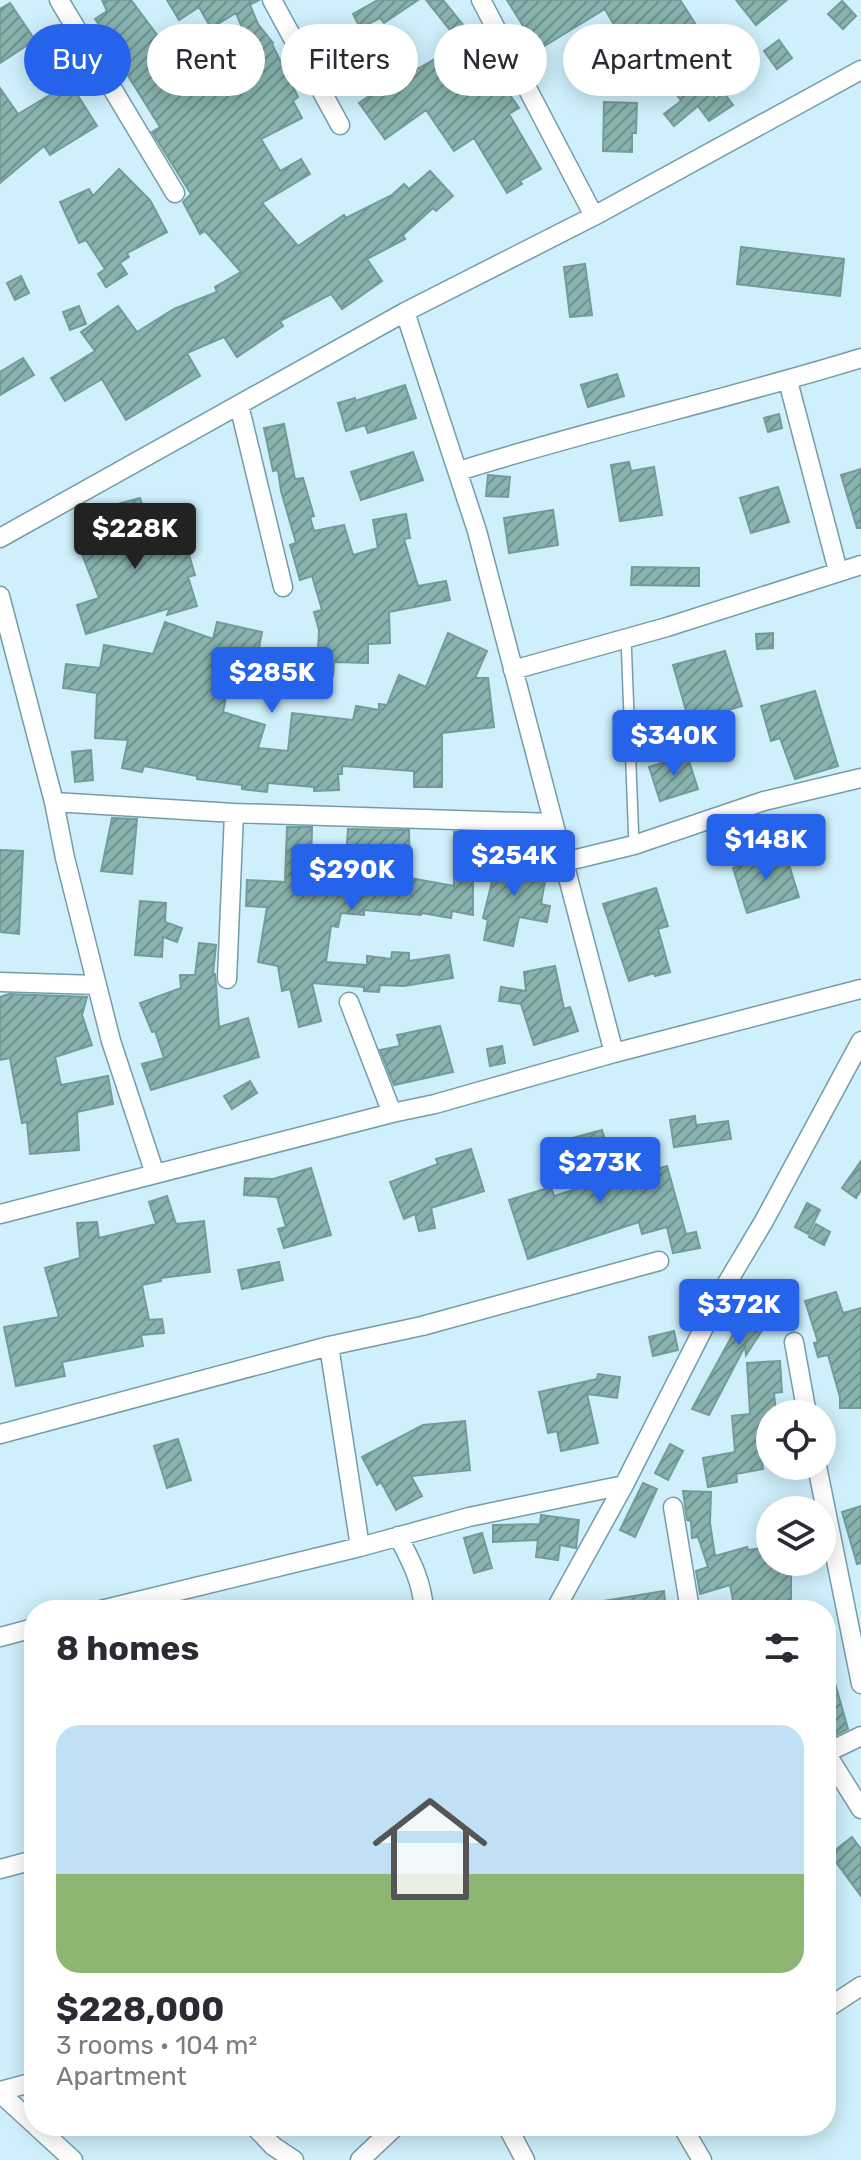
<!DOCTYPE html>
<meta charset="utf-8">
<style>
:root{--surface:#fff;--page:#f7f7f7;--text:#2b2b33;--muted:#7c7c81;--accent:#2563eb}
body{margin:0;font-family:Rubik,sans-serif;background:var(--page);color:var(--text);height:100vh;display:flex;flex-direction:column;font-size:30px;white-space:nowrap}
*{box-sizing:border-box;margin:0}
p{font-size:26px;color:var(--muted)}
.icon{flex:none;width:44px;height:44px;fill:none;stroke:currentColor;stroke-width:2;stroke-linecap:round;stroke-linejoin:round}
.map{position:relative;flex:1;overflow:hidden}
.panel{position:absolute;left:24px;top:1600px;width:812px;height:536px;display:flex;flex-direction:column;background:var(--surface);border-radius:32px;box-shadow:0 4px 20px #0003}
.panel>*{flex:none}
.banner{position:absolute;left:24px;top:24px;width:814px;height:72px;display:flex;gap:16px}
.controls{position:absolute;left:756px;top:1400px;display:grid;gap:16px}
.controls a{display:grid;place-items:center;width:80px;height:80px;border-radius:50%;background:var(--surface);box-shadow:0 4px 20px #0003;font-size:40px}
.price{position:absolute;translate:-50% -68px;padding:0 18px;border-radius:8px;background:var(--accent);color:#fff;font-size:26px;line-height:52px;filter:drop-shadow(0 2px 4px #0008)}
.price::after{content:'';position:absolute;left:50%;top:48px;width:24px;height:18px;margin-left:-12px;background:inherit;clip-path:polygon(0 0,100% 0,50% 100%)}
.price.selected{background:#222;color:#fff}
ul{padding:0;list-style:none}
li{display:grid;align-content:center;gap:16px;height:424px;padding:0 32px}
li span{display:grid;place-items:center;height:248px;border-radius:24px;color:#555}
li>.icon{margin-inline-start:auto}
span .icon{width:144px;height:144px;fill:#fffc;stroke-width:1}
li b{font-size:34px}
h2{display:flex;justify-content:space-between;align-items:center;height:96px;padding:0 32px;font-size:34px}
.chip{padding:0 28px;border-radius:36px;background:var(--surface);box-shadow:0 4px 20px #0003;font-size:28px;line-height:72px}
.chip.selected{background:var(--accent);color:#fff}
.map>svg:first-child{display:block}
.building{fill:url(#building-hatch);stroke:#719c97;stroke-width:2}
.lines{fill:none;stroke-linecap:round;stroke-linejoin:round}
.lane-casing{stroke:#759ca9;stroke-width:12}
.street-casing{stroke:#759ca9;stroke-width:21}
.lane{stroke:#fff;stroke-width:9}
.street{stroke:#fff;stroke-width:18}
</style>
<div class="map">
<svg width="861" height="2160" viewBox="0 0 861 2160">
<defs>
<pattern id="building-hatch" width="6" height="6" patternUnits="userSpaceOnUse" patternTransform="scale(2)"><rect width="6" height="6" fill="#88b3af"/><path d="M-1 1l2-2M0 6l6-6M5 7l2-2" fill="none" stroke="#6e928f"/></pattern>
</defs>
<rect width="100%" height="100%" fill="#ceeffb"/>
<path class="building" d="M102,0H131L161,40L175,33L198,73L250,47L236,13L211,28L199,7L179,20L167,0H259L250,5L258,24L273,43L272,44L298,97L293,101L302,118L261,139L280,171L301,159L310,174L262,203L298,246L344,215L346,218L392,195L404,184L409,189L430,171L453,196L436,211L433,208L403,235L405,239L367,259L382,281L342,309L331,294L280,321L283,326L237,357L224,337L187,353L200,376L126,420L102,379L65,401L51,378L95,351L81,332L118,306L137,332L174,309L217,292L215,287L241,272L205,231L200,234L183,202L191,194L152,132L160,127L120,63L125,60L95,19L107,11Z
M378,0H418L384,23L380,18L360,28L353,14Z
M426,0H443L472,36L475,34L497,68L493,71L519,108L509,114L541,169L520,181L522,184L507,193L474,138L454,151L426,110L385,139L359,103L402,73L405,76L461,44Z
M507,0H680L695,23L689,26L703,56L693,61L699,70L696,72L716,99L724,93L733,105L709,121L698,106L674,126L664,114L681,101L668,81L654,46L626,61L617,44L623,41L605,9L538,50Z
M736,0H787L756,25Z
M842,1L856,16L843,29L828,14Z
M10,3L35,40L0,63V9Z
M779,40L792,58L777,69L764,51Z
M334,45L339,60L325,65L320,50Z
M70,83L97,126L50,155L44,146L0,183V88L18,114Z
M604,102L637,103L636,133H632V152L603,151Z
M119,169L150,200L167,232L127,253L129,257L120,263L127,274L106,287L98,274L105,269L86,240L79,243L60,202L89,189L93,196Z
M741,247L844,259L840,296L737,284Z
M585,264L592,315L570,317L564,267Z
M21,276L29,293L15,300L7,283Z
M79,306L86,324L70,330L63,312Z
M23,358L34,375L0,395V372Z
M617,374L624,396L588,407L581,385Z
M405,385L416,418L368,433L365,425L346,431L338,403L355,398V401Z
M779,414L782,428L768,432L764,418Z
M284,424L295,479L303,478L314,516L310,517L314,531L344,525L353,555L378,548L373,520L406,514L410,538L404,539L418,586L446,581L450,600L389,612L390,643L368,644V663L334,662L333,676L304,674L306,648L318,649L319,630L314,612L322,610L312,576L300,580L290,545L296,543L281,491L278,470L273,471L264,428Z
M413,452L423,480L361,500L351,472Z
M629,462L631,471L654,467L662,515L620,521L611,465Z
M861,469V528H857L841,475Z
M488,475L510,477L508,497L486,496Z
M778,487L789,522L751,533L740,498Z
M140,498L153,542L183,534L195,575L188,577L197,606L167,615L170,608L86,634L77,605L99,598L80,549L112,537L103,508Z
M553,510L558,545L509,553L504,518Z
M632,567L699,568V586L631,585Z
M165,622L213,639L217,622L262,632L255,668L233,663L223,712L265,725L258,748L288,751L292,713L353,720L356,706L379,710V704L387,705L399,675L426,687L448,633L487,651L475,678H488L494,727L442,733V787H414V771L342,766V774H338L339,790L314,791V787L268,783L267,792L242,789V785L197,779V776L144,766L142,772L122,768L128,740L95,738L97,693L63,688L66,664L100,668L104,645L153,654Z
M773,633V648L757,649L756,634Z
M725,651L742,706L689,721L673,665Z
M815,691L838,766L795,779L780,738L771,741L761,706Z
M91,750L93,780L75,782L72,752Z
M687,755L698,789L660,801L649,767Z
M112,818L137,819L132,874L101,871Z
M287,827H312L311,868L345,872L348,829L409,830L410,878L454,886V832H473V915L452,911L451,918L422,913L421,915L364,910V915L341,913L338,927L331,926L326,962L367,965V956L391,959L392,952L409,953V961L449,955L453,978L404,986L380,985L379,992L364,991V987L312,983L321,1021L299,1027L290,989L282,991L278,966L258,962L267,907L246,906L247,880L285,882Z
M501,845L517,849L513,863L547,869L541,904L550,906L547,922L519,917L513,946L484,940L488,920L483,918Z
M0,850L23,851L19,934L0,932Z
M785,852L799,897L747,913L733,868Z
M656,888L668,926L658,929L670,972L655,976L654,973L629,981L603,904Z
M140,901L166,903L165,922L182,928L177,942L163,937L162,957L135,955Z
M199,943L216,945L213,974H215L216,985L219,1027L248,1018L259,1057L151,1090L142,1064L164,1058L155,1031L152,1032L140,1003L181,988L180,975H195Z
M555,966L564,1009L570,1007L578,1031L534,1045L521,1004L499,1001L501,987L526,991L524,972Z
M9,994L87,997L82,1015L92,1045L55,1057L61,1085L108,1076L113,1104L77,1112L79,1150L30,1154L27,1122L22,1123L10,1058L0,1060V997Z
M440,1026L453,1072L394,1085L380,1050L400,1046L397,1035Z
M502,1046L505,1063L490,1066L487,1049Z
M250,1081L257,1093L232,1109L224,1096Z
M695,1116L696,1125L728,1121L731,1139L674,1147L670,1120Z
M602,1130L617,1180L667,1166L686,1234L696,1232L700,1248L673,1253L667,1227L642,1234L639,1222L528,1259L509,1200L551,1187L554,1196L583,1187L569,1139Z
M471,1149L484,1191L431,1208L435,1228L419,1231L415,1214L404,1219L390,1182L438,1164L436,1159Z
M861,1161V1190L856,1198L842,1188Z
M311,1168L331,1235L284,1248L278,1229L286,1227L277,1197L244,1195L245,1178L273,1179Z
M167,1196L176,1224L204,1221L210,1272L161,1278V1281L142,1285L149,1320L162,1319L164,1333L141,1335L143,1346L62,1362L65,1376L16,1386L4,1327L59,1317L45,1268L80,1258L77,1223L97,1222L99,1238L156,1224L149,1202Z
M807,1203L820,1210L808,1234L795,1227Z
M816,1224L830,1232L824,1245L809,1237Z
M279,1262L283,1280L242,1289L238,1270Z
M764,1283L784,1294L774,1312L746,1355L745,1346L709,1415L692,1409L733,1334L735,1335L756,1302Z
M836,1292L843,1313L861,1308V1408H840V1397L828,1355L818,1357L814,1343L818,1342L805,1301Z
M674,1331L678,1350L653,1356L649,1337Z
M780,1361L782,1392L774,1393L776,1414H770V1446L760,1448L763,1469L736,1474L737,1482L708,1487L703,1458L735,1452L732,1416L750,1414L747,1363Z
M598,1374L620,1377L617,1398L587,1394L598,1443L561,1451L557,1431L548,1433L539,1392L597,1379Z
M465,1421L470,1470L411,1476L422,1496L396,1510L381,1482L377,1485L362,1457L423,1425Z
M178,1439L191,1480L167,1488L154,1446Z
M670,1444L683,1451L668,1480L655,1473Z
M643,1483L657,1489L635,1537L620,1530Z
M683,1491L711,1492L710,1523L715,1556L747,1547L748,1550L770,1547V1562H791V1610H735L730,1585L700,1594L696,1571L708,1567L698,1537L692,1538L691,1521L687,1520Z
M861,1506V1563L857,1564L842,1512Z
M541,1515L579,1520L576,1548L560,1545L558,1560L536,1557L538,1540L493,1542V1525L540,1524Z
M482,1533L492,1568L474,1573L464,1538Z
M664,1591L666,1610H597V1602Z
M826,1662H829L848,1729L826,1740Z
M852,1837L861,1849V1896L830,1854Z"/>
<g class="lines">
<g class="lane-casing">
<path id="lane" d="M626,638L634,845"/>
</g>
<g class="street-casing">
<path id="street" d="M59,0L175,193
M272,0L340,125
M481,0L594,216
M405,312L477,531L614,1053
M788,381L838,571
M239,405L283,587
M459,471C592,429 728,399 861,358
M0,538L405,312L594,216L861,70
M0,596L54,802L65,858L111,1041L155,1174
M513,670L667,627L861,565
M54,802L234,813L553,823
M564,862L634,845L764,801L861,778
M227,979L234,813
M0,982L97,985
M349,1002L392,1113
M0,1214L392,1113L435,1104L614,1053L861,989
M794,1342L807,1414
M329,1346L360,1547
M0,1434L329,1346L422,1326L659,1261
M817,1466L861,1684
M673,1507L690,1610
M398,1536C411,1561 422,1581 424,1610
M101,1610L360,1547L469,1517L624,1485
M555,1610L624,1485L724,1288L764,1221L861,1041
M0,1637L34,1628
M826,1753L861,1809
M826,1753L861,1736
M0,1869L34,1860
M826,2009L861,1986
M0,2091L34,2082
M0,2093L34,2124
M36,2126L73,2160
M254,2126L273,2146L294,2160
M507,2126L525,2160
M682,2126L702,2160
M360,2160L396,2126"/>
</g>
<use href="#lane" class="lane"/>
<use href="#street" class="street"/>
</g>
</svg>
<div class="controls">
<a><svg class="icon" aria-label="locate" viewBox="0 0 24 24"><circle cx="12" cy="12" r="6"/><path d="M12 2v4M12 18v4M2 12h4M18 12h4"/></svg></a>
<a><svg class="icon" aria-label="layers" viewBox="0 0 24 24"><path d="M12 4l9 5-9 5-9-5zM3 14l9 5 9-5"/></svg></a>
</div>
<b class="price selected" style="left:135px;top:571px">$228K</b>
<b class="price" style="left:272px;top:715px">$285K</b>
<b class="price" style="left:674px;top:778px">$340K</b>
<b class="price" style="left:766px;top:882px">$148K</b>
<b class="price" style="left:514px;top:898px">$254K</b>
<b class="price" style="left:352px;top:912px">$290K</b>
<b class="price" style="left:600px;top:1205px">$273K</b>
<b class="price" style="left:739px;top:1347px">$372K</b>
<div class="banner">
<a class="chip selected">Buy</a>
<a class="chip">Rent</a>
<a class="chip">Filters</a>
<a class="chip">New</a>
<a class="chip">Apartment</a>
</div>
<section class="panel">
<h2>8 homes<svg class="icon" aria-label="filters" viewBox="0 0 24 24"><path d="M4 7h16M4 17h16"/><circle cx="9" cy="7" r="2"/><circle cx="15" cy="17" r="2"/></svg></h2>
<ul>
<li><span style="background:linear-gradient(#bfe0f5 60%,#8fb573 0)"><svg class="icon" aria-label="home" viewBox="0 0 24 24"><path d="M3 11l9-7 9 7M6 9v11h12V9"/></svg></span><div><b>$228,000</b><p>3 rooms · 104 m²</p><p>Apartment</p></div></li>
</ul>
</section>
</div>
